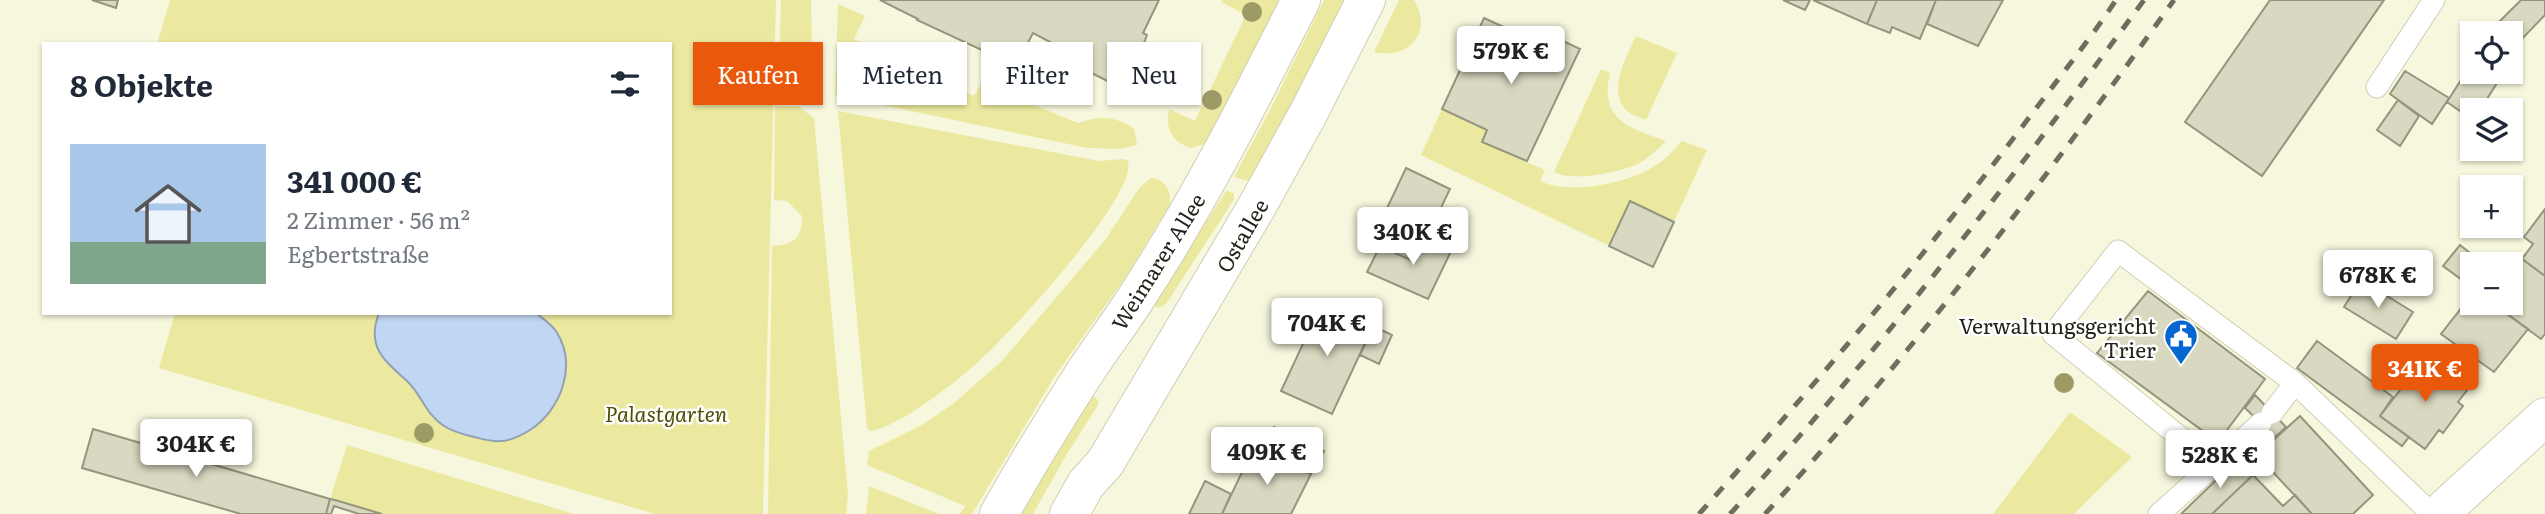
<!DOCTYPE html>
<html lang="de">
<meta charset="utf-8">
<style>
:root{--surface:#fff;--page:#f2f2f3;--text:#1f2937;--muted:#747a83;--accent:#ea580c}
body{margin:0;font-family:Literata,serif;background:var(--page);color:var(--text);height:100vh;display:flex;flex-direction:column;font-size:26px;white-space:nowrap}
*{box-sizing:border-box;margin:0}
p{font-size:23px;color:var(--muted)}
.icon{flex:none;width:38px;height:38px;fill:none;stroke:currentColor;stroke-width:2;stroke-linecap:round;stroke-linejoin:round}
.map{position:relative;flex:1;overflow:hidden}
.details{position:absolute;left:42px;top:42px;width:630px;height:273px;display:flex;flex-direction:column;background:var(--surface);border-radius:0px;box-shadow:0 2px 5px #0004}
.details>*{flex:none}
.hud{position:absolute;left:693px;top:42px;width:665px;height:63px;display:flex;gap:14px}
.tools{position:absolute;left:2460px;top:21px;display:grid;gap:14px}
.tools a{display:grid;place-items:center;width:63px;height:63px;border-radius:0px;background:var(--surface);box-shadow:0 2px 5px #0004;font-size:35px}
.price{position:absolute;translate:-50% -60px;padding:0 16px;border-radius:7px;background:#fff;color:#222;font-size:23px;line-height:46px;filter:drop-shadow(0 2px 4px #0008)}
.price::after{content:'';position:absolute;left:50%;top:42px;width:21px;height:16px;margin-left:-10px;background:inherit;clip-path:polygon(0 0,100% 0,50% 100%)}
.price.current{background:var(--accent);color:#fff}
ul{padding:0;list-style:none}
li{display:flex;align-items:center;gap:21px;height:175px;padding:0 28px}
li span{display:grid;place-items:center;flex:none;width:196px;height:140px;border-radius:0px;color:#555}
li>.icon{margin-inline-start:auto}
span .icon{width:84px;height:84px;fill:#fffc;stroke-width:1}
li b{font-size:30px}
h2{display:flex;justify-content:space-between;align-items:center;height:84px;padding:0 28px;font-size:30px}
.chip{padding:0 24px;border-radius:0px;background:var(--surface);box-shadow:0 2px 5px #0004;font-size:24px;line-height:63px}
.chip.current{background:var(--accent);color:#fff}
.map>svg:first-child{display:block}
.green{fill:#ebe9a0}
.water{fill:#c1d6f3;stroke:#92a0b2;stroke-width:2}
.building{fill:#d9d8c0;stroke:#95957e;stroke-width:2}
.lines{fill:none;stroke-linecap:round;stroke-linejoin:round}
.service-casing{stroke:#cfceb6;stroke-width:23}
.minor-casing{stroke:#cfceb6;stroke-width:40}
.secondary-casing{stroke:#cfceb6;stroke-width:40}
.service{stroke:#fff;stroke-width:21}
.minor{stroke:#fff;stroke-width:38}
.secondary{stroke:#fff;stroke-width:38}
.rail{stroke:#6e6d5e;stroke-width:5;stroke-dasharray:12 12;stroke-linecap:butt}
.tree{fill:#9c9a65}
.labels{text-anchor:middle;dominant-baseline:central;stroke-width:5;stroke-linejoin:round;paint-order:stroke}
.street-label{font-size:21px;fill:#24231a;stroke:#fff}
.poi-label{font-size:21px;fill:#24231a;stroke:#fff;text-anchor:end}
.park-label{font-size:21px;font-style:italic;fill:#514d02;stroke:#fff}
</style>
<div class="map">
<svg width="2545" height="514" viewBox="0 0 2545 514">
<rect width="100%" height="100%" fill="#f7f7de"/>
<path class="green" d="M170,0H776L763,514H655L159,368L175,313H670V44H157Z
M781,0H811L813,95H778Z
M1223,0H1280L1208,143L1191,148C1173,143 1164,128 1169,109L1195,121L1246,15L1221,2Z
M1324,0H1345L1313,65L1251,182L1234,177L1271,108Z
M1399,0H1414C1434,33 1408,60 1374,52Z
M838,4L865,16L854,39L974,96L981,83L1078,123C1098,116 1115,115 1134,129L1137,145L1120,149L1087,148L835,95Z
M1636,36L1677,53L1646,120C1640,117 1631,115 1626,110C1607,90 1627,56 1636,36Z
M1601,69L1610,73C1599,120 1629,128 1666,141C1657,150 1647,160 1635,165C1617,173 1571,182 1554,172Z
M775,106H798L814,118L848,494L846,514H768L772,246C794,245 802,238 802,216L787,201L774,200Z
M1442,109L1487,130L1482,142L1545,170L1540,181C1569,195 1626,184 1653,167C1664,161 1674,150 1682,141L1707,150L1653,267L1421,155Z
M838,111L1099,161L1124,159L1128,161C1138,196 1007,337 977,363C956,382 898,428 870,431L867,428Z
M1151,178C1165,179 1171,190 1170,204L1129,272L1055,376L972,514H960L965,506L867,465L869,451L922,425L954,403L1002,361L1105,240L1140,187Z
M1226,191L1234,193V199L1228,209L1166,304L1159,308L1155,307L1154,303Z
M1094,397L1098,400V405L1064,459L1033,514H1018L1088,399Z
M2070,412L2132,457L2074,514H1993Z
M347,445L574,514H382L330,499Z
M869,486L939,514H866Z"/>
<path class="water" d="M379,313H536C542,318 551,324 556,331C578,365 561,410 530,430C522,435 511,441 500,441C492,442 483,439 474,437C463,434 453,432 444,426C426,415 422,395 407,381C384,360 366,347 379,313Z"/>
<path class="building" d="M92,0H118L116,8Z
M880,0H1159L1143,33L1147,35L1144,43L1147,44L1130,80L1127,78L1124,85L1117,81L1115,85L1080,67L1082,64L1075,60L1077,56L1033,33L1016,66L917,20L918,19Z
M1783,0H1810L1805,10Z
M1813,0H1877L1867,24Z
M1877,0H1936L1920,39L1892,27L1890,33L1867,24Z
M1936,0H2003L1978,46L1927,24Z
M2270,0H2384L2262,176L2185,122Z
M2521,0H2545V15L2515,46L2511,44V33H2499L2493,28Z
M1484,18L1532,40L1538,29L1580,49L1527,161L1482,142L1487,130L1442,109Z
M2473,61V72H2504L2480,110H2473V120L2447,102Z
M2405,71L2449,98L2432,124L2390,94Z
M2398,100L2419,116L2400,146L2377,130Z
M1406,168L1450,189L1415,262L1371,242Z
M1630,201L1674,222L1653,267L1609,246Z
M2545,209V276L2522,259L2533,244L2524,237Z
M1428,234L1454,245L1428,299L1367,272L1380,246L1415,262Z
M2460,245L2484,264H2473V288L2443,266Z
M2521,258L2545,276V334L2541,339L2492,303H2511V264H2507L2510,260L2516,266Z
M2361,280L2413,312L2396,339L2344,307Z
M2148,291L2265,379L2218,442L2097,353Z
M2473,293V303H2492L2528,329L2494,372L2441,334Z
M1322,303L1373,326L1332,414L1281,391Z
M1373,326L1392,335L1379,364L1360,355Z
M2317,341L2393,397L2380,416L2409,437L2402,446L2297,368Z
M2425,358L2468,389L2458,402L2463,406L2443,433L2439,430L2425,449L2380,416Z
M2255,395L2286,427L2275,437L2245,408Z
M2300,416L2373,495L2353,514H2312L2257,455Z
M1274,427L1324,451L1311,474L1261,450Z
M93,429L330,499L326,514H241L82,468Z
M1254,447L1311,474L1291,514H1222Z
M2238,459L2253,475L2212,514H2181Z
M2253,475L2283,506L2295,495L2312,514H2212Z
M1205,481L1231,494L1222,514H1189Z
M330,499L335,500L382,514H359L334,506L331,514H326Z"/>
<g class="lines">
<g class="service-casing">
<path id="service" d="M2377,87L2434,0
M2272,413L2295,383
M2214,465L2053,334L2118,251L2295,383L2432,514
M2159,514L2261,423"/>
</g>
<g class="minor-casing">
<path id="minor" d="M2439,514L2545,417"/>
</g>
<g class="secondary-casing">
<path id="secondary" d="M999,514C1025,468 1053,422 1082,377C1099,350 1119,325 1136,298C1198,203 1250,101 1301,0
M1069,514L1086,484L1105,463L1256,208L1309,112L1366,0"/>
</g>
<use href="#service" class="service"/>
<use href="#minor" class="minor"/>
<use href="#secondary" class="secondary"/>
<path class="rail" d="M1699,514C1816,384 1929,251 2034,111C2062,74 2091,38 2116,0
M1730,514C1879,351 2014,177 2144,0
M1765,514C1913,352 2047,178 2174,0"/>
</g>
<g class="tree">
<circle cx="1252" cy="12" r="10"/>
<circle cx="1212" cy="100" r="10"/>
<circle cx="2064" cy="383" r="10"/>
<circle cx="424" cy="433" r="10"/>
</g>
<defs>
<g id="civic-pin" transform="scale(1.75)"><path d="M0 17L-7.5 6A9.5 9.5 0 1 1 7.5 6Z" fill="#0666cf" stroke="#fff"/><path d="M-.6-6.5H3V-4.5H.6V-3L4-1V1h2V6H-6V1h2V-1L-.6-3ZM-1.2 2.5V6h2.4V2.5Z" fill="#fff"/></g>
</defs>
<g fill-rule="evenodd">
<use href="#civic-pin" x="2181" y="336"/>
</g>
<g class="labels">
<g class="street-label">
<text transform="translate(1241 235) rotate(-60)">Ostallee</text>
<text transform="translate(1157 261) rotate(-58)">Weimarer Allee</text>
</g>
<g class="poi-label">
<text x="2156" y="324">Verwaltungsgericht<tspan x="2156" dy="24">Trier</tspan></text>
</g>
<g class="park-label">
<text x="666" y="412">Palastgarten</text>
</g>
</g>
</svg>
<div class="tools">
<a><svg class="icon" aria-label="locate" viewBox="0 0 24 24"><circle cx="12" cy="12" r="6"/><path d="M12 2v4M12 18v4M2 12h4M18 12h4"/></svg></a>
<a><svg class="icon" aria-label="layers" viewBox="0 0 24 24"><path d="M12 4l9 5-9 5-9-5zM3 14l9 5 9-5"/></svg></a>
<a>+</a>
<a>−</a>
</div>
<b class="price" style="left:1511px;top:86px">579K €</b>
<b class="price" style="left:1413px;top:267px">340K €</b>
<b class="price" style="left:2378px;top:310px">678K €</b>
<b class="price" style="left:1327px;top:358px">704K €</b>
<b class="price current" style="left:2425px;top:404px">341K €</b>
<b class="price" style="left:196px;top:479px">304K €</b>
<b class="price" style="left:1267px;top:487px">409K €</b>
<b class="price" style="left:2220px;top:490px">528K €</b>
<div class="hud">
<a class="chip current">Kaufen</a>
<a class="chip">Mieten</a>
<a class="chip">Filter</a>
<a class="chip">Neu</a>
</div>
<section class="details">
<h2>8 Objekte<svg class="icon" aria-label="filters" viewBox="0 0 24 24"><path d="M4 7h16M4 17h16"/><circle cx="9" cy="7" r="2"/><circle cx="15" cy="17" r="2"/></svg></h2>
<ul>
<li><span style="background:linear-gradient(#a9c7e8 70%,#7fa58c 0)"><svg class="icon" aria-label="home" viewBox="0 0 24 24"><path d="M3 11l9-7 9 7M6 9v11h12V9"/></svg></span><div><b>341 000 €</b><p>2 Zimmer · 56 m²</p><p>Egbertstraße</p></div></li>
</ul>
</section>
</div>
